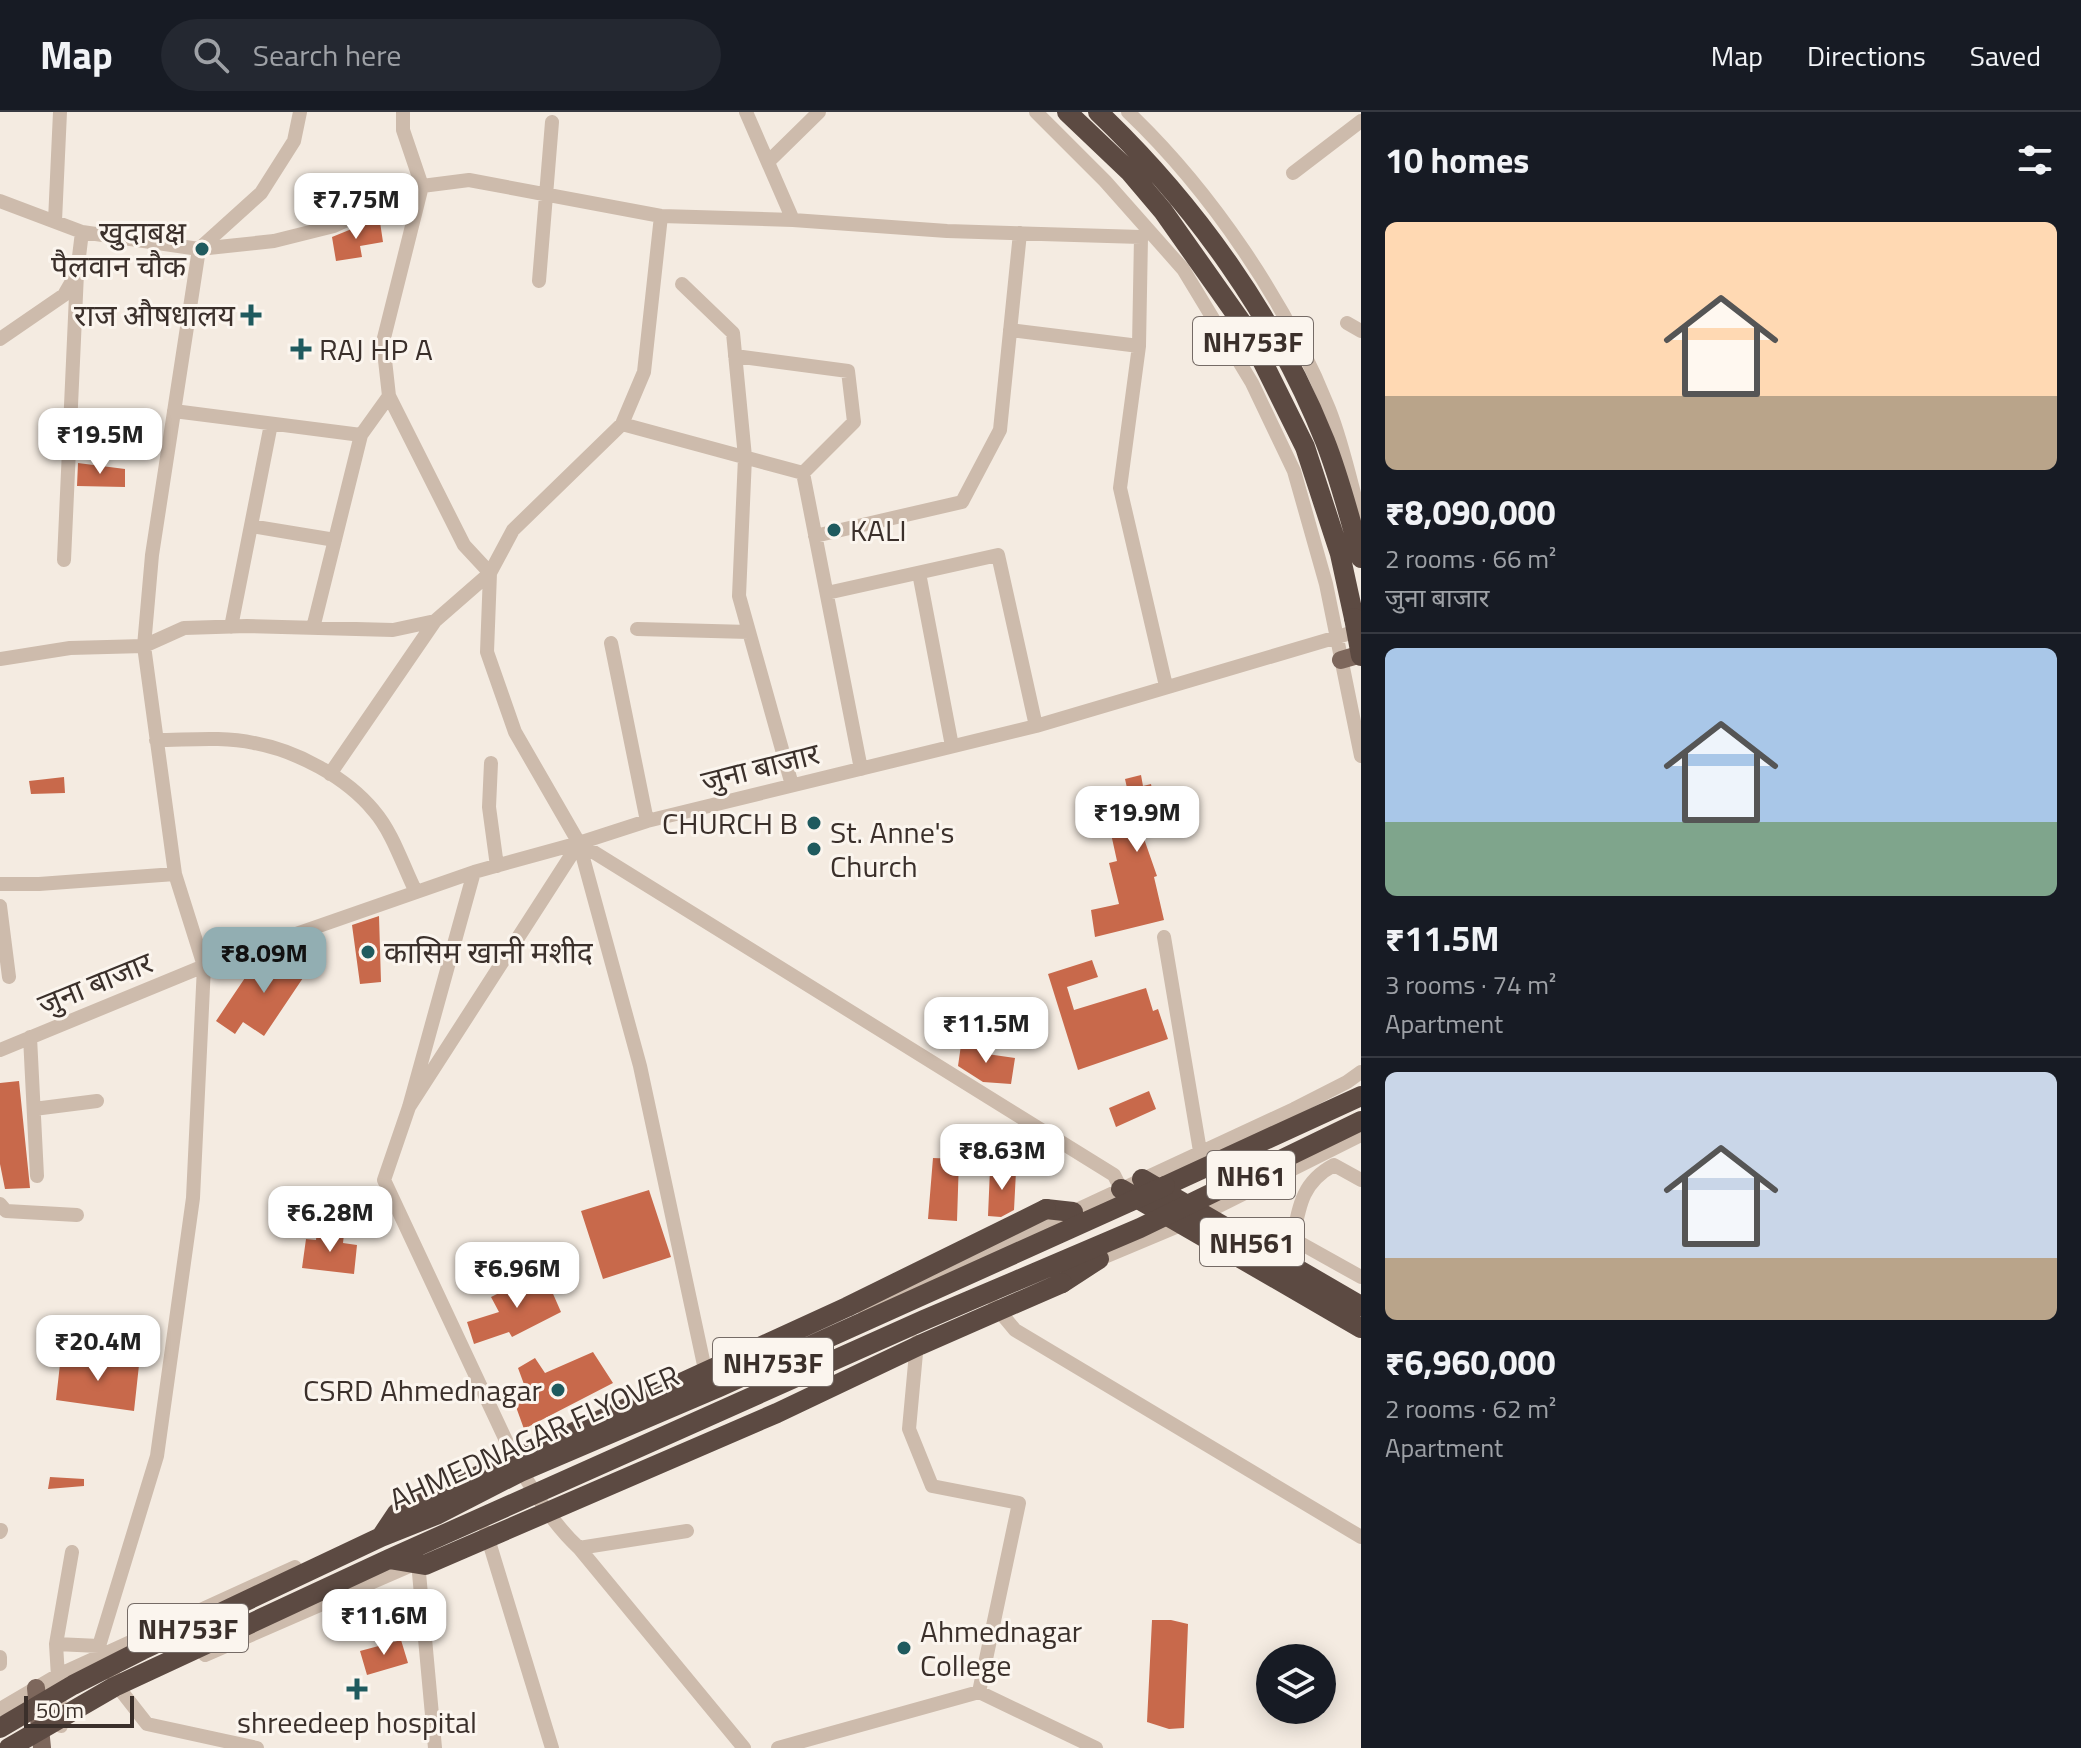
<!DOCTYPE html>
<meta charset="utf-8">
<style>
:root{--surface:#171b24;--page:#242831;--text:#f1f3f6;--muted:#9ea1a6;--line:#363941;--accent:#92aeb2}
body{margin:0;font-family:"Titillium Web","Noto Sans Devanagari",sans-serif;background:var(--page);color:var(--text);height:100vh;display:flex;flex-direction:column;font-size:30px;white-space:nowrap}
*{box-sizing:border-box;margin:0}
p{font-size:26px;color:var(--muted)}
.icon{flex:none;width:44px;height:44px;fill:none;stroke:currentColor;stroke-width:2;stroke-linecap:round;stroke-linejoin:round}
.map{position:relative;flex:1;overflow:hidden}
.side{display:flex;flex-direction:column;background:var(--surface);width:720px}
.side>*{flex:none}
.controls{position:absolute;left:1256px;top:1532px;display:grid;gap:16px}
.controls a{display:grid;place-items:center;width:80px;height:80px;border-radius:50%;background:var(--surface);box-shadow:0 4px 20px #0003;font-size:40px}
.scale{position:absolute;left:24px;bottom:20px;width:110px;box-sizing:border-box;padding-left:8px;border:4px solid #3b302b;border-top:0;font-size:22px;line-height:28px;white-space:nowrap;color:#3b302b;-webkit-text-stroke:6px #fbf5ee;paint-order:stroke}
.price{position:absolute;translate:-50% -68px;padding:0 18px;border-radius:16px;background:#fff;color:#222;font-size:26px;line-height:52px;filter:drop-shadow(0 2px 4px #0008)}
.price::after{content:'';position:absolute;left:50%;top:48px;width:24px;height:18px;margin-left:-12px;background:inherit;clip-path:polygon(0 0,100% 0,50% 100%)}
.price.active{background:var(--accent);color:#111}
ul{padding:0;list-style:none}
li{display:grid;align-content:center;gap:16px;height:424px;padding:0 24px}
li+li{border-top:2px solid var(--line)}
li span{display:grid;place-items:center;height:248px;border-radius:12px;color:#555}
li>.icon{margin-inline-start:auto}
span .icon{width:144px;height:144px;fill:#fffc;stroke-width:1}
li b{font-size:34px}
h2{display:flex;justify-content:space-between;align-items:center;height:96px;padding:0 24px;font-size:34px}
header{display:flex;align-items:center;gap:48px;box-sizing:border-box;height:112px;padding:0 40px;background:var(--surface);border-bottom:2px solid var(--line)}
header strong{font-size:38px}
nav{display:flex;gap:44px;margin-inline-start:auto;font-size:28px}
.search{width:560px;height:72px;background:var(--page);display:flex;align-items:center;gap:20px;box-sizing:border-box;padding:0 28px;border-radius:44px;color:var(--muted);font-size:30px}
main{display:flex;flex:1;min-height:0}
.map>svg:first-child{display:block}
.building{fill:#c8694b}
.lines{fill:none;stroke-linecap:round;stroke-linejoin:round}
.minor{stroke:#cdbbac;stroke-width:14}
.major{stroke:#7d675c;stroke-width:18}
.highway{stroke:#5c4a42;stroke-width:20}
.highway-bridge{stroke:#5c4a42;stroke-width:20}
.poi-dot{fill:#1f5a5e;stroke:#fbf5ee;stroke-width:3}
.labels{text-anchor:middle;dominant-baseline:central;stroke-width:6;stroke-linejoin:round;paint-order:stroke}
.shield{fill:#fbf5ee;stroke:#756b66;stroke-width:2}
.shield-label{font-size:28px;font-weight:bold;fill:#3b302b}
.poi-label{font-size:30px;fill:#3b302b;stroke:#fbf5ee;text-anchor:start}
.street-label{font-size:30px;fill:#3b302b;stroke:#fbf5ee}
</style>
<header>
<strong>Map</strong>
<div class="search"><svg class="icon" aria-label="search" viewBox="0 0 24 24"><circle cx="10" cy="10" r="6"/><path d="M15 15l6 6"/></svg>Search here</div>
<nav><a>Map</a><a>Directions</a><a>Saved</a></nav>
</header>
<main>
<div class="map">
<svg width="1361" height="1636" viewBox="0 0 1361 1636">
<rect width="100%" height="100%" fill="#f4ebe1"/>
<path class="building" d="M380,110L383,130L360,134L362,145L336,149L332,125L359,114Z
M78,351L125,357V375L77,374Z
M1141,663L1143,674L1151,672L1153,682L1183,676L1190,711L1142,721L1157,764L1154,765L1164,808L1095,825L1091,798L1119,792L1109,751L1117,749L1104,690L1117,687L1115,679L1127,676L1125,667Z
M64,665L65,681L31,682L29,669Z
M379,804L381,870L360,872L352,813Z
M289,840L311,854L264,924L243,910L235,922L216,909L255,851L266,858L275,844L283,849Z
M1092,848L1098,865L1067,875L1074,898L1146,876L1153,899L1158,897L1168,927L1078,958L1048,862Z
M961,933L987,936V942L1015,946L1011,972L983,970L958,954Z
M19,969L30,1076L5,1077L0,1052V971Z
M1149,979L1156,997L1116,1015L1109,996Z
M933,1046L959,1047L957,1109L928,1107Z
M990,1057L1016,1059L1014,1098L1001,1105L988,1104Z
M649,1078L671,1145L603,1167L581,1099Z
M317,1118L344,1122L343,1131L357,1133L354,1162L302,1156L306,1127L316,1128Z
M543,1159L561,1200L512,1225L509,1220L474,1232L467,1210L499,1200L491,1185Z
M593,1240L613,1271L524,1317L511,1281L525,1275L518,1256L535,1246L545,1261Z
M61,1243L139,1253L134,1299L56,1288Z
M50,1365L84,1367V1374L48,1377Z
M1152,1508H1171L1188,1512L1184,1616L1169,1617L1147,1610Z
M401,1528L408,1551L367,1563L360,1539Z"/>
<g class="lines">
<path class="minor" d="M403,0V18L422,74L383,230L389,284L464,433L490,461L487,540L515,620L579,731L409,995
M746,0L793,108
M1036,0L1105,69L1183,157L1252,271L1294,359L1326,472L1361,644
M1128,0C1210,78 1287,191 1329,297C1343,332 1351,372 1361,408
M768,50L819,0
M1293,61L1361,9
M0,89L82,120L199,137L274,129L334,114L422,74L469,68L661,104L793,108L947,119L1141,125L1149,119
M55,109L60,0
M1141,125L1139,234L1120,376L1166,574
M199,137L152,443L144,534L175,762L204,854L193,1086L157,1344L99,1534L122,1580L147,1612L257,1636
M199,137L261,81L294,29L300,0
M539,169L552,10
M682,172L733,221L745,345L739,484L792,673
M1347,211L1361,219
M1010,218L1139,234
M0,227L64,183L75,164
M735,244L848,259L854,310L803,361
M174,299L361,323L313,516
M622,312L803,361L861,657
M361,323L389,284
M251,414L335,428
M815,424L962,390L1000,318L1020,121
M64,448L77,161L82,120
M919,461L952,634
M827,481L998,443L1036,614
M231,515L271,312
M637,517L749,520
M611,531L647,709
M0,547L70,536L144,534L184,516L247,514L393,518L435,509L490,461L513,418L622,312L644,260L661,104
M156,628C188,628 222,624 254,631C297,639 346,665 374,699C393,721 403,754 416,780
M491,651L489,695L497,754
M330,662L435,509
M474,760L409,995L384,1068L517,1352C536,1383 553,1412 579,1436L744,1636
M0,772H39L175,762
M0,794L9,865
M1164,825L1200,1039
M30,925L37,1064
M0,938L204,854L474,760L579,731L647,709L1036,614L1361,518
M34,997L97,989
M1361,1068L1334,1053C1302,1070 1299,1094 1293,1127L1361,1165
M0,1092L6,1099L77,1103
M1090,1151L1183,1112L1361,1023
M995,1194L1015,1218L1361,1425
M864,1197L1294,997L1347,970L1361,960
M707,1267L640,954L579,731L1114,1063L1121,1077
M0,1420L1,1418
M486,1420L552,1636
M579,1436L687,1419
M72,1440L56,1532L99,1534
M418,1450L435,1636
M56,1532L61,1614
M205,1543L414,1452
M0,1545V1552
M979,1580L1096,1636
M0,1597L58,1563L295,1455
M778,1636L979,1580L1019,1391L932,1374L909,1317L917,1230"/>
<path class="major" d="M1341,548L1361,542
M36,1576L42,1636"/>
<path class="highway" d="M1067,0L1130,60L1163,99L1247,218L1305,335L1340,442L1354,506
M1098,0C1194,91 1276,206 1325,329C1340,367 1350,407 1361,446
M1142,1067L1361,1194
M1165,1074L1361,984
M1121,1077L1361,1216
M1046,1097L1073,1100
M1062,1171L1099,1147"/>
<path class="highway-bridge" d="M1354,506L1361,544
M381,1425L397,1401L847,1195L1046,1097
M389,1447L425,1453L777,1301L920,1233L1062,1171
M0,1616L73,1573L142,1538L381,1425L436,1403L520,1360L719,1275L1165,1074
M9,1636L114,1575L389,1447L924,1208L1140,1116L1361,1009"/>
</g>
<g class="poi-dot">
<circle cx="202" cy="137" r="8"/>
<path d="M247 191h8v8h8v8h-8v8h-8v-8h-8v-8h8z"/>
<path d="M297 225h8v8h8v8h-8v8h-8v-8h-8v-8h8z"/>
<circle cx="834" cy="418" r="8"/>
<circle cx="814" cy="711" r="8"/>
<circle cx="814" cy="737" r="8"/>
<circle cx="368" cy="840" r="8"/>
<circle cx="558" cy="1278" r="8"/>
<circle cx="904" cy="1536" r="8"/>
<path d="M353 1565h8v8h8v8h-8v8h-8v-8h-8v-8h8z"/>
</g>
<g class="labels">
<g class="shield">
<rect x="1193" y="205" width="120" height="48" rx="6"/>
<rect x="1207" y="1039" width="88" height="48" rx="6"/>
<rect x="1200" y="1106" width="104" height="48" rx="6"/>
<rect x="713" y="1226" width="120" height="48" rx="6"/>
<rect x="128" y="1492" width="120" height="48" rx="6"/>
</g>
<g class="shield-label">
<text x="1253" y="229">NH753F</text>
<text x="1251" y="1063">NH61</text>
<text x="1252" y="1130">NH561</text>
<text x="773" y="1250">NH753F</text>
<text x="188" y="1516">NH753F</text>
</g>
<g class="poi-label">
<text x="186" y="120" text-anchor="end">खुदाबक्ष<tspan x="186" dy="34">पैलवान चौक</tspan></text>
<text x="235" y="203" text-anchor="end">राज औषधालय</text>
<text x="319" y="237">RAJ HP A</text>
<text x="850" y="418">KALI</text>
<text x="798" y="711" text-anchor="end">CHURCH B</text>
<text x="830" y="720">St. Anne's<tspan x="830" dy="34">Church</tspan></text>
<text x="384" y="840">कासिम खानी मशीद</text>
<text x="542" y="1278" text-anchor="end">CSRD Ahmednagar</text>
<text x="920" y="1519">Ahmednagar<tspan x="920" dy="34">College</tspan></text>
<text x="357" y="1610" text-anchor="middle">shreedeep hospital</text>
</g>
<g class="street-label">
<text transform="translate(760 655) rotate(-14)">जुना बाजार</text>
<text transform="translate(95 871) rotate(-22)">जुना बाजार</text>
<text transform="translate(534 1325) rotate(-24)">AHMEDNAGAR FLYOVER</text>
</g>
</g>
</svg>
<div class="controls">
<a><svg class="icon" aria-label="layers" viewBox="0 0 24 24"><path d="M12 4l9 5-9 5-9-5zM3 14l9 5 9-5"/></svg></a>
</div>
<div class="scale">50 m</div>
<b class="price" style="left:356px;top:129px">₹7.75M</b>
<b class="price" style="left:100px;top:364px">₹19.5M</b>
<b class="price" style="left:1137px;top:742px">₹19.9M</b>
<b class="price active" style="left:264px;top:883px">₹8.09M</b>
<b class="price" style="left:986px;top:953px">₹11.5M</b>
<b class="price" style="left:1002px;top:1080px">₹8.63M</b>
<b class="price" style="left:330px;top:1142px">₹6.28M</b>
<b class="price" style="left:517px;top:1198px">₹6.96M</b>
<b class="price" style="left:98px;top:1271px">₹20.4M</b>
<b class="price" style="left:384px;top:1545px">₹11.6M</b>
</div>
<section class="side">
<h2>10 homes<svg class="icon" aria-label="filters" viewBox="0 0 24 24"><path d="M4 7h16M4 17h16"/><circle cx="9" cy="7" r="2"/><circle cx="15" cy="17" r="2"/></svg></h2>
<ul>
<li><span style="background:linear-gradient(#ffd9b3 70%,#b9a48a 0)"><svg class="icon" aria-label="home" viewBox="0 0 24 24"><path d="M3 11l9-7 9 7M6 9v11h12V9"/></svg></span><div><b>₹8,090,000</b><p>2 rooms · 66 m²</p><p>जुना बाजार</p></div></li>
<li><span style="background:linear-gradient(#a9c7e8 70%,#7fa58c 0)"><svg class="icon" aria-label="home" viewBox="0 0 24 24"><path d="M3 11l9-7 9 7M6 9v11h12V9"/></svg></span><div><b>₹11.5M</b><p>3 rooms · 74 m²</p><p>Apartment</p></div></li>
<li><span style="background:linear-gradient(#c9d6e8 75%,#b9a48a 0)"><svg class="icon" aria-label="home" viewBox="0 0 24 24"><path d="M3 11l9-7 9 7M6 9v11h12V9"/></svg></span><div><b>₹6,960,000</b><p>2 rooms · 62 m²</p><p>Apartment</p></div></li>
</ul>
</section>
</main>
